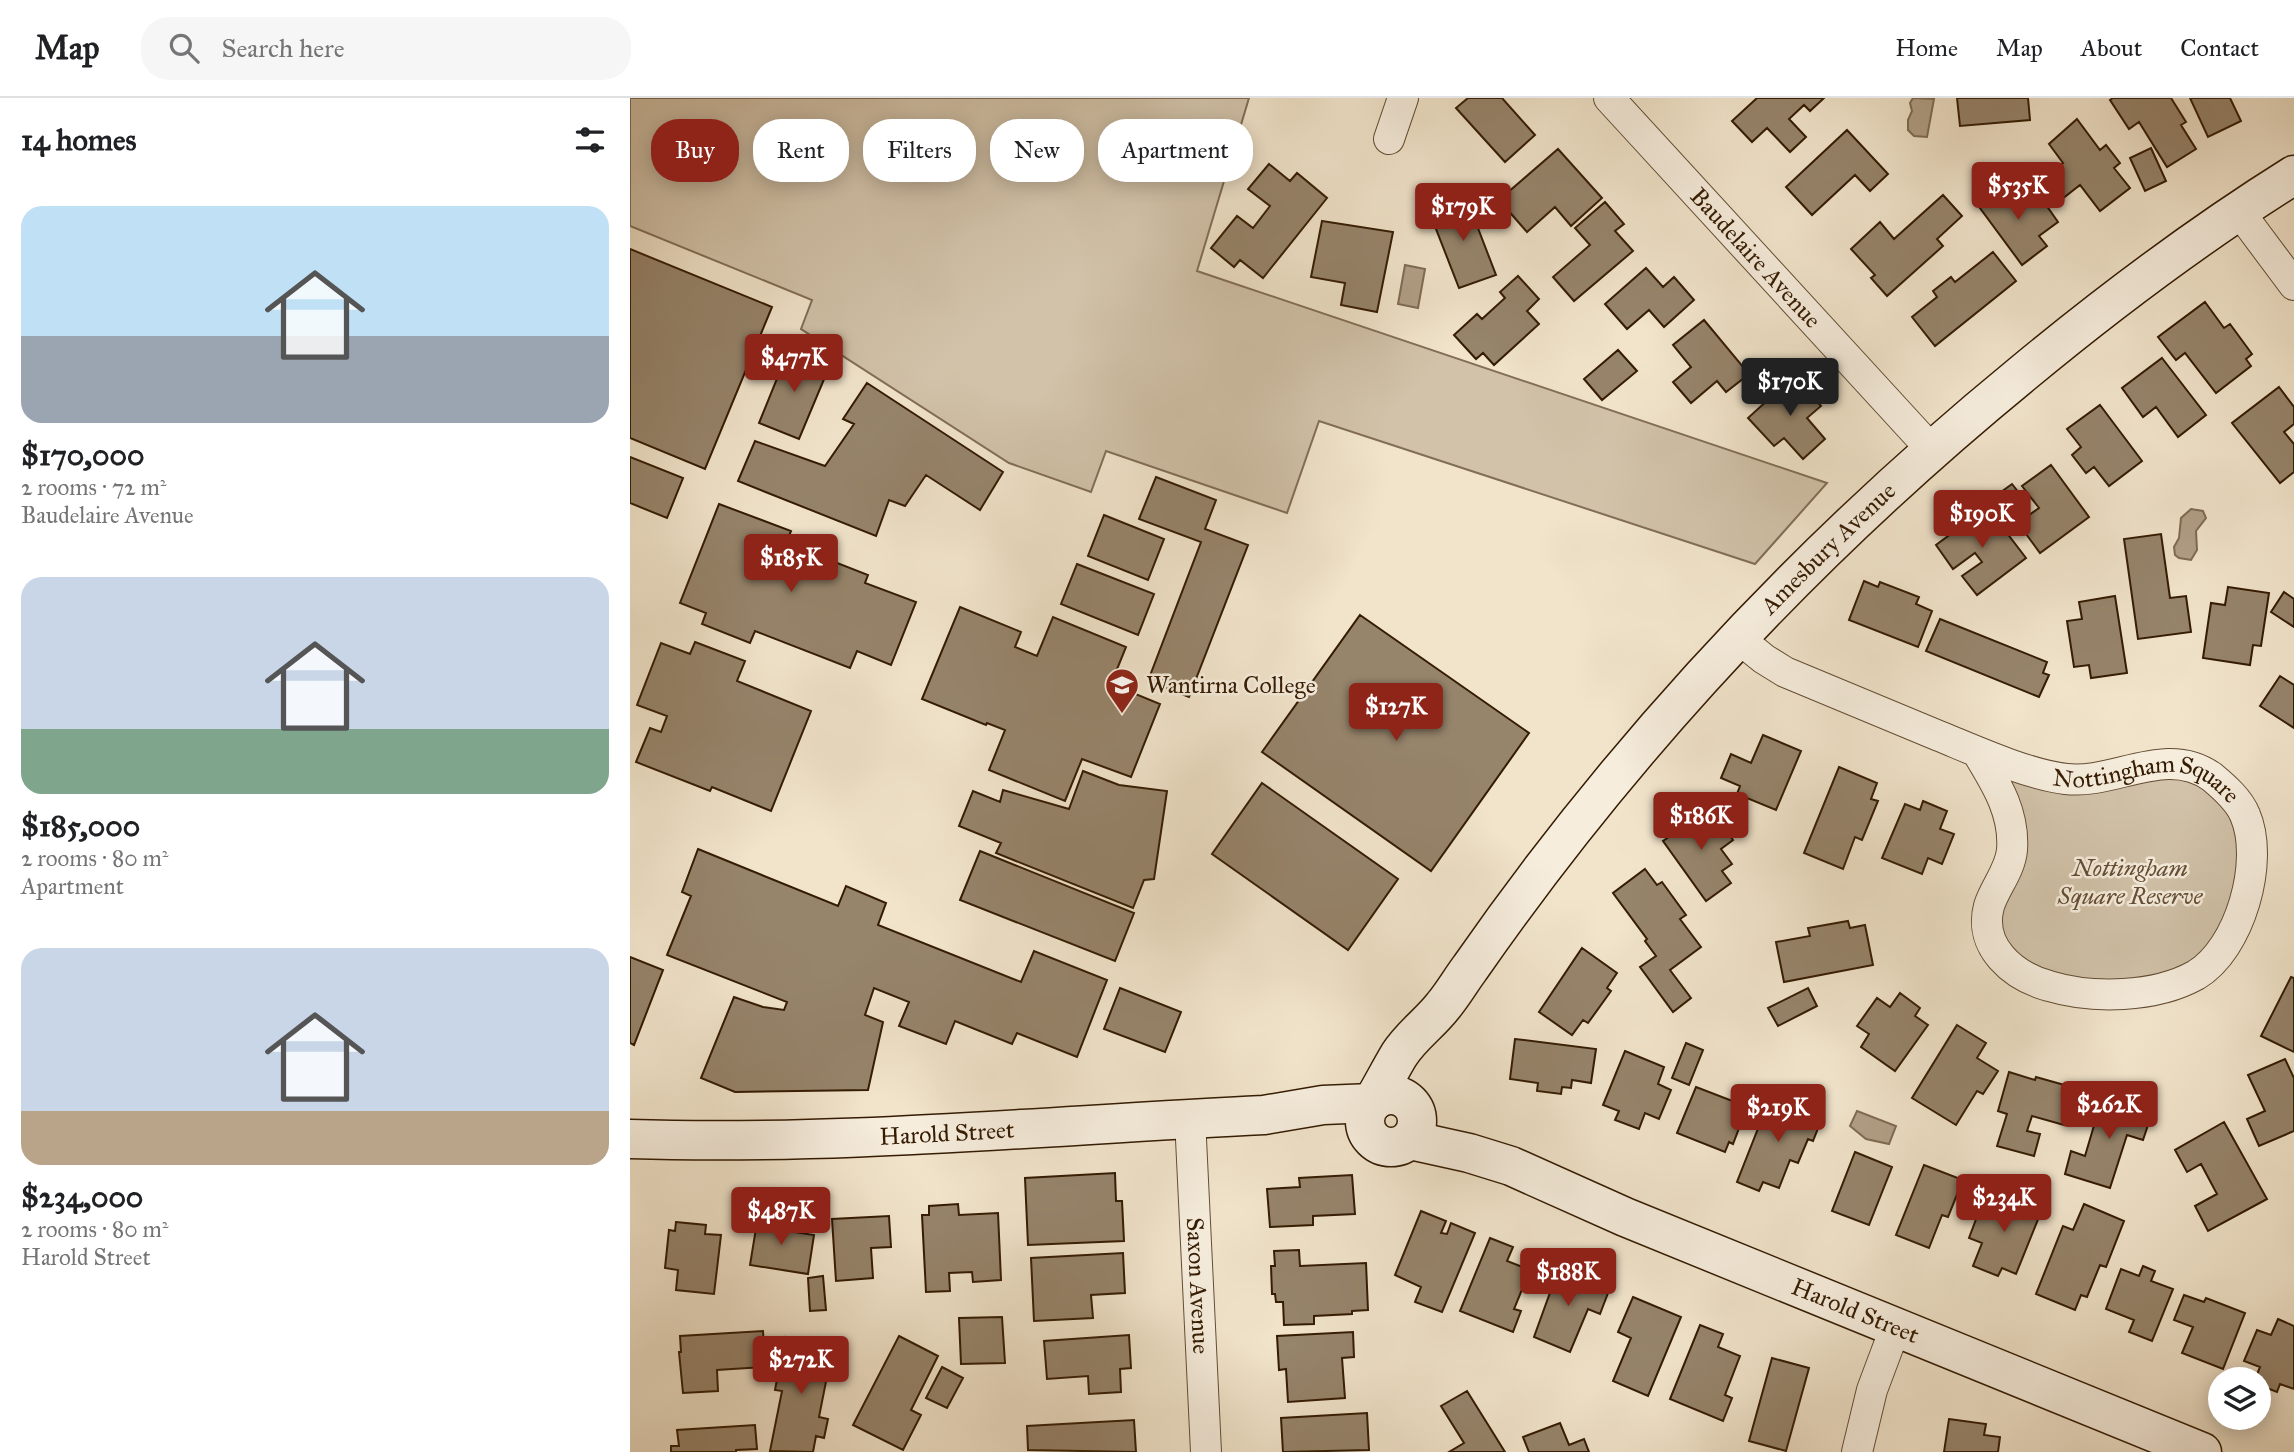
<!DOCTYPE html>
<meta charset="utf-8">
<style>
:root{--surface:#fff;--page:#f6f6f6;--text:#202124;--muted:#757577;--line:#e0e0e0;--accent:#8f2418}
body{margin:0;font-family:"IM FELL Great Primer",serif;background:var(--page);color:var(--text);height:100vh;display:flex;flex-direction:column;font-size:26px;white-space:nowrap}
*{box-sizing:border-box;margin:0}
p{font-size:23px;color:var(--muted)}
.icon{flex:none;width:38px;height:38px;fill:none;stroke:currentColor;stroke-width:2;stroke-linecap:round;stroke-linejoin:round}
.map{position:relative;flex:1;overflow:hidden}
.panel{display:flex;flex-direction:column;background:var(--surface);width:630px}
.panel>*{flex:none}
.guide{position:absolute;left:21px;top:21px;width:665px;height:63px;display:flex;gap:14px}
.controls{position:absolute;left:1578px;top:1269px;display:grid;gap:14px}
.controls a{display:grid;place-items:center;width:63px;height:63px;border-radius:50%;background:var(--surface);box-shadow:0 4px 18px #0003;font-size:35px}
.price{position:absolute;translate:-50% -60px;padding:0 16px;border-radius:7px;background:var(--accent);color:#fff;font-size:23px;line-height:46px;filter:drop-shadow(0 2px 4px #0008)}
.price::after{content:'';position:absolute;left:50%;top:42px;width:21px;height:16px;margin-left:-10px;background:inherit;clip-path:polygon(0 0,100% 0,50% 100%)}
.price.current{background:#222;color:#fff}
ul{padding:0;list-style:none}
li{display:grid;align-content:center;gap:14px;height:371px;padding:0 21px}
li span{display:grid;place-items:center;height:217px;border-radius:21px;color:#555}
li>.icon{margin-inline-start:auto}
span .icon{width:126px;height:126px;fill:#fffc;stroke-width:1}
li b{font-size:30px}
h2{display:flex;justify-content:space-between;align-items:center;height:84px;padding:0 21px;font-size:30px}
.tag{padding:0 24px;border-radius:28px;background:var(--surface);box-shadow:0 4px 18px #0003;font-size:24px;line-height:63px}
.tag.current{background:var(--accent);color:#fff}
header{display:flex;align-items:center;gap:42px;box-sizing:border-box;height:98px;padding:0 35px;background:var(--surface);border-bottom:2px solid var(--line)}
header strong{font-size:33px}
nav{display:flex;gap:38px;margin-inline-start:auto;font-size:24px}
.search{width:490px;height:63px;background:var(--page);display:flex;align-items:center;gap:18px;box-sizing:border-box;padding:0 24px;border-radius:28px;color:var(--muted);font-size:26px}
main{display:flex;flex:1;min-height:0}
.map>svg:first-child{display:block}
.green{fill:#d1c2a9;stroke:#826e56;stroke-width:2}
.water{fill:#b1a087;stroke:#7f6b52;stroke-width:2}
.building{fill:#96846b;stroke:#341b02;stroke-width:2}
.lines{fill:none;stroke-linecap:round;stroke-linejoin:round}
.street-casing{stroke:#634d34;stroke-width:32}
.secondary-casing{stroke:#341b02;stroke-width:41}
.street{stroke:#f6eddd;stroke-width:30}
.secondary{stroke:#f6eddd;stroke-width:38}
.labels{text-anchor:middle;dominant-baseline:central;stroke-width:5;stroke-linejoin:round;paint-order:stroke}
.street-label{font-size:24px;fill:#341b02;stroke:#f6eddd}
.poi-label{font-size:24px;fill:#341b02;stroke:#f6eddd;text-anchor:start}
.park-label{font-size:24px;font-style:italic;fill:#634d34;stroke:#f6eddd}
</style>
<header>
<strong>Map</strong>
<div class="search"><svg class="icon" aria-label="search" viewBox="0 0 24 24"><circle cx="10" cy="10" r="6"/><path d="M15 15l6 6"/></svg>Search here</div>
<nav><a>Home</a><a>Map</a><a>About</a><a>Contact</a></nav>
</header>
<main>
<section class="panel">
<h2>14 homes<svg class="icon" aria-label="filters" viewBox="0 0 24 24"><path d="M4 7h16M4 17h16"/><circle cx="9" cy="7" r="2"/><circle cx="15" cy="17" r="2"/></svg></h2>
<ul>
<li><span style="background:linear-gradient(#bfe0f5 60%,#9aa5b1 0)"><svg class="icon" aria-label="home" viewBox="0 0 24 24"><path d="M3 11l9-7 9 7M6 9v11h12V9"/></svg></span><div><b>$170,000</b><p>2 rooms · 72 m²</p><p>Baudelaire Avenue</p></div></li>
<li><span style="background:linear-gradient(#c9d6e8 70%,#7fa58c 0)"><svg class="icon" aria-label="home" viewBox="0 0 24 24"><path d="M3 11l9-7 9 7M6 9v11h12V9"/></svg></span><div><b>$185,000</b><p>2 rooms · 80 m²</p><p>Apartment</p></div></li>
<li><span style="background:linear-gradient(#c9d6e8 75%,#b9a48a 0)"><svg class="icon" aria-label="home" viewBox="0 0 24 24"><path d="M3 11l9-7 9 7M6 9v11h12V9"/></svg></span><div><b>$234,000</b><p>2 rooms · 80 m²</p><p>Harold Street</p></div></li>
</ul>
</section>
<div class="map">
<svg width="1664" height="1354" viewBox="0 0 1664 1354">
<rect width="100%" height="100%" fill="#f1e4cb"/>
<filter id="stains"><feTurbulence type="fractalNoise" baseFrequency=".00286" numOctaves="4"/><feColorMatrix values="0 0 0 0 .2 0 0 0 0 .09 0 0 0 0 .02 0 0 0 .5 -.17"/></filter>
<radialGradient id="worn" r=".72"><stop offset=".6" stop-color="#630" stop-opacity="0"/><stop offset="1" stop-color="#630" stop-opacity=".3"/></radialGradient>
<path class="green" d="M0,0H619L567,173L1197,385L1125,466L689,323L657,415L476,353L461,394L379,365L171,231L182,202L0,128Z
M1347,654L1419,678H1580L1621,754L1578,868L1457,895L1362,848L1378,768Z"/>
<path class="water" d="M1283,0L1304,1L1297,39L1284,38L1278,32V22L1282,13L1280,5Z
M775,167L795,171L788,210L768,206Z
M1561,411L1573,413L1576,420L1566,433L1567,452L1561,462L1549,460L1545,457L1544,449L1549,440L1551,420Z
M1227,1013L1266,1028L1259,1046L1236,1041L1220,1028Z"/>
<path class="building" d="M838,0H872L905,37L875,64L826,10Z
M1127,0H1194L1180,13L1174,7L1159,21L1176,39L1160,54L1137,30L1122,44L1102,23Z
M1327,0H1398L1400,22L1330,28Z
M1483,0H1541L1556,24L1551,27L1566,51L1537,69L1509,24L1499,31L1480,2Z
M1560,0H1600L1611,23L1578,39Z
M1447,21L1470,52L1476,47L1490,65L1484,70L1500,90L1470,113L1450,87L1432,101L1415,79L1433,65L1419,46Z
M1217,32L1258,76L1240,93L1225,77L1182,117L1156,89Z
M1521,50L1536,83L1515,93L1500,60Z
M928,51L972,100L941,128L925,109L897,134L869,102Z
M639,66L660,83L667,75L697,100L633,180L610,162L604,169L581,150L607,118L623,130L640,108L618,91Z
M1373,86L1391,110L1409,97L1428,124L1409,138L1417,148L1392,167L1344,102L1354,95L1356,98Z
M1313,97L1332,118L1307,141L1313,148L1257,198L1241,180L1245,177L1221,151L1250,124L1264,141Z
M836,99L866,177L829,190L799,113Z
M975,104L994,126L985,133L1003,153L944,203L923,179L960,147L945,130Z
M692,123L763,134L747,214L711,207L715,185L681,179Z
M0,151L142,209L75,371L0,340Z
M1363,154L1386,183L1305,248L1282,219L1307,199L1303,193L1321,179L1325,184Z
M1016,170L1033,189L1044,179L1064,202L1034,229L1019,212L997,231L975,206Z
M888,178L909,201L897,213L909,226L864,267L853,255L846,261L824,237L847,216L852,221L875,200L870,194Z
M1575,204L1594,230L1600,226L1622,256L1616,261L1621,268L1586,295L1555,255L1546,262L1528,239Z
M1074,222L1119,276L1096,294L1087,283L1061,305L1043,284L1061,269L1043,247Z
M159,251L200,267L169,341L129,325Z
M988,252L1007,273L972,302L954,281Z
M1532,260L1576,317L1548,339L1526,309L1513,319L1492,290Z
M1164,278L1191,308L1177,320L1195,341L1173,361L1154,340L1144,348L1118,320Z
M237,285L373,374L350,412L296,377L275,408L259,402L246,438L108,383L125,343L195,368L224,326L213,321Z
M1649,289L1664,309V326L1654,334L1664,346V374L1650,385L1602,325Z
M1470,307L1512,363L1479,388L1464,369L1456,375L1442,357L1451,349L1437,331Z
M0,359L53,380L37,420L0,405Z
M1421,367L1459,419L1410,455L1388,425L1409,410L1392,388Z
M526,379L586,402L575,431L618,447L559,599L518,583L571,444L509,421Z
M1382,386L1397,405L1375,422L1360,402Z
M89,406L161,433L156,445L238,477L235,485L286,504L261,567L227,553L220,570L125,533L120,545L72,526L76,515L50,505Z
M1357,409L1396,460L1347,497L1332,478L1352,464L1345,455L1323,471L1306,447Z
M474,417L534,441L518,482L458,458Z
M1531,436L1540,500L1556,498L1561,534L1508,541L1494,441Z
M447,466L524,496L508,537L431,506Z
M1234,483L1248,489L1250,484L1289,499L1286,506L1302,513L1288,549L1219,522Z
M1598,489L1639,495L1631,548L1623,547L1620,567L1573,560L1581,505L1595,507Z
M1654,494L1664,501V529L1641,514Z
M1485,498L1497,575L1461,580L1459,567L1444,569L1437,523L1452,521L1449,504Z
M330,509L391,534L385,549L407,558L423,519L496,549L481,586L530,606L501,679L452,661L435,703L359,672L375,632L357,625L356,627L292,601Z
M730,517L899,635L801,773L632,654Z
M1310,521L1417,564L1413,575L1419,577L1409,599L1296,553Z
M65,544L115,563L107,583L181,613L141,713L82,689L80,693L6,664L20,630L31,634L37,618L7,607L31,545L60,556Z
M1650,578L1664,587V630L1630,608Z
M1133,637L1171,653L1146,712L1107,696L1110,688L1091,680L1101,656L1121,665Z
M1209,669L1247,685L1241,701L1248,703L1232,742L1225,739L1213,771L1174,755Z
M453,673L489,687L537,693L524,781L514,782L503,810L366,755L371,745L329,728L343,693L370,704L373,692L439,711Z
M632,685L768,781L718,852L582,756Z
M1293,703L1317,713L1310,731L1324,736L1312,766L1298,760L1292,776L1252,760L1275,706L1290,712Z
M1062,711L1072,725L1084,716L1103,742L1091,751L1102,766L1092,773L1101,785L1076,803L1033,743L1046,734L1041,726Z
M68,751L208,808L216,788L256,805L248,827L391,884L404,853L477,882L447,959L387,935L382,946L325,923L316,946L269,928L279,904L244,890L235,917L253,924L238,992L105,994L71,980L104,899L133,909L154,912L157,904L37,857L61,798L52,794Z
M350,753L504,815L485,863L330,802Z
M1015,771L1027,787L1032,784L1056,817L1050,821L1071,849L1040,872L1061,900L1043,914L1010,869L1026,858L1015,843L1017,841L983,795Z
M1218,823L1220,830L1235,827L1243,867L1154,884L1146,844L1180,838L1178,830Z
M952,850L987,875L977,890L981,893L958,925L953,922L942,937L909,914Z
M0,859L33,872L4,947L0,945Z
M1661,879L1664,880V954L1631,938Z
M490,890L551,914L535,954L474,931Z
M1178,890L1187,908L1148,928L1138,910Z
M1270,895L1290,910L1285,918L1298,927L1265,973L1231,949L1239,936L1227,928L1247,900L1260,909Z
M1327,927L1356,945L1347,960L1368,973L1353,996L1347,993L1326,1027L1282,1000Z
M885,941L966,951L961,985L942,982L941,990L932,989L931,996L907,993L908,985L880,981Z
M1056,945L1073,952L1059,987L1042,980Z
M995,953L1034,969L1028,986L1041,992L1029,1021L1015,1015L1009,1031L985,1022L989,1013L973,1007Z
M1655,961L1664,980V1033L1629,1048L1617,1021L1635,1013L1618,977Z
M1379,974L1405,982L1406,979L1445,990L1434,1027L1402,1018L1397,1033L1410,1036L1404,1058L1367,1048L1377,1016L1368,1013Z
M1066,989L1113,1007L1107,1024L1111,1025L1103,1046L1099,1044L1095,1054L1047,1035Z
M1473,997L1523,1012L1513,1042L1497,1037L1480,1090L1435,1076L1441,1053L1455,1058Z
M1140,1000L1192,1020L1183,1043L1178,1041L1168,1065L1160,1062L1149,1090L1133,1084L1129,1093L1107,1084Z
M1594,1024L1637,1101L1578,1133L1565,1108L1587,1096L1571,1066L1557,1074L1545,1052Z
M1225,1054L1262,1069L1239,1127L1202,1113Z
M1294,1067L1333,1082L1318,1119L1312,1117L1299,1150L1266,1137Z
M485,1075L486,1103H492L494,1143L398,1147L395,1080Z
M722,1077L725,1116L683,1118V1127L640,1129L637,1091L670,1089L669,1080Z
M1382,1096L1413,1109L1386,1176L1372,1170L1368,1178L1343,1168L1352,1145L1339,1140L1354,1100L1377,1109Z
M328,1106L329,1117L368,1115L371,1182L343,1184L342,1174L319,1175L320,1193L296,1194L292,1117H299V1108Z
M1454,1106L1494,1123L1476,1169L1470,1167L1457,1199L1451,1197L1445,1212L1406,1196L1433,1128L1443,1132Z
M791,1113L816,1123L811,1135L817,1136L821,1125L845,1135L812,1214L785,1204L791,1189L765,1177Z
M128,1118L153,1121L151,1132L184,1137L178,1176L120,1167Z
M259,1118L261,1149L241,1150L243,1180L206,1183L202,1121Z
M46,1124L76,1127L75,1136L91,1137L84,1196L46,1192L48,1172L35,1170L39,1132L45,1133Z
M860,1140L883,1149L877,1163L900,1172L884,1211L891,1213L883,1234L830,1213Z
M669,1152L670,1168L736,1165L738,1212L722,1213V1216L684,1218V1226L654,1227L653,1204H646L645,1196H642L641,1168H645L644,1153Z
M493,1155L495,1195L461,1197L463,1220L404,1223L401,1160Z
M930,1167L958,1179L956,1185L978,1195L970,1216L958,1211L940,1254L904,1239Z
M1513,1168L1525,1173L1521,1183L1543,1191L1522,1243L1499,1234L1504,1222L1476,1211L1491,1171L1509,1178Z
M193,1178L196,1212L180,1213L178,1180Z
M1554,1197L1574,1204L1576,1200L1615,1215L1593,1271L1552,1255L1563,1229L1544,1222Z
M1003,1199L1051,1219L1018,1298L983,1283L1001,1240L988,1234Z
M372,1219L375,1265L331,1266L329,1220Z
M1648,1221L1664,1228V1291L1650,1286L1647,1294L1629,1287V1281H1625L1630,1269L1614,1263L1627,1232L1641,1237Z
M1070,1227L1093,1236L1088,1249L1110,1258L1095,1297L1102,1300L1093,1323L1040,1301Z
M133,1233L135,1269L87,1272L88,1293L53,1295L49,1254H51L50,1238Z
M723,1234L724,1259L712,1260L715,1300L658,1304L656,1271L649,1272L647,1238Z
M499,1237L501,1270L490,1271L491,1294L459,1296L458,1278L417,1281L414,1243Z
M269,1238L308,1258L281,1312L291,1317L273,1352L223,1327Z
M155,1239L203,1248L189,1319L198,1321L194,1340L186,1338L183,1354L140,1353L152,1293L145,1292Z
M1142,1260L1179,1270L1156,1353L1119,1343Z
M312,1269L333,1280L317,1310L296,1300Z
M837,1293L875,1354H819L834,1345L811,1308Z
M737,1315L739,1352L653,1354L651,1320Z
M1319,1321L1356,1326L1354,1337L1370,1339L1368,1354H1314Z
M504,1322L506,1354L398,1352L397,1328Z
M930,1325L939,1347L954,1341L959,1354H899L893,1339Z
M125,1327L127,1351L106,1352V1354H41V1348H49L47,1332Z"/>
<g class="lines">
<g class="street-casing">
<g id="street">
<path id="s1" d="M979,0L1301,351"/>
<path d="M759,41L773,0"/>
<path d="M1608,112L1664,187"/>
<path id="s2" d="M1108,540L1134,561L1155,574C1206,595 1258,617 1309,638C1346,653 1396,676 1436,681C1484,687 1536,646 1582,679C1594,689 1609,702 1615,717C1635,763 1610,851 1566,877C1525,900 1462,901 1419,888C1383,878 1348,849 1359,808C1365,789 1380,773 1382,752C1385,714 1365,684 1347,654"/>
<path id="s3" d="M560,1020L576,1354"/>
<path d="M1227,1354L1242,1292L1266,1228"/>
</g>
</g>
<g class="secondary-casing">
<g id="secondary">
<circle cx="761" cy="1023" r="26"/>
<path id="s4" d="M743,1003C752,988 760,972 769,957C781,938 800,925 813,908C823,896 831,882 840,870C995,647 1182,448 1392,276C1479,204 1568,137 1664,77"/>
<path id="s5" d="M0,1041C211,1048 423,1027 634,1017L693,1007L742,1005"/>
<path id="s6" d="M780,1042L839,1055L881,1068L995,1119L1572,1354"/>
</g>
</g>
<use href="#street" class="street"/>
<use href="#secondary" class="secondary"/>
</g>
<defs>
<g id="school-pin" transform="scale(1.75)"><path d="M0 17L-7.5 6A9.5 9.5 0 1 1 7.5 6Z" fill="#8f2418" stroke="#f6eddd"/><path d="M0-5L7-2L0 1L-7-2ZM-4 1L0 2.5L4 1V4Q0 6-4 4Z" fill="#fff"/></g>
</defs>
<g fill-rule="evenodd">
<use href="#school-pin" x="492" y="587"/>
</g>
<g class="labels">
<g class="street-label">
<text stroke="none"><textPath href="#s1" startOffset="217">Baudelaire Avenue</textPath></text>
<text stroke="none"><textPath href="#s4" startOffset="718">Amesbury Avenue</textPath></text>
<text stroke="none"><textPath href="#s2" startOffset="444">Nottingham Square</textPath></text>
<text stroke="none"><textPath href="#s5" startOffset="317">Harold Street</textPath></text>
<text stroke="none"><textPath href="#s3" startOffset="168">Saxon Avenue</textPath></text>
<text stroke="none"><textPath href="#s6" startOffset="478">Harold Street</textPath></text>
</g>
<g class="poi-label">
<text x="516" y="587">Wantirna College</text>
</g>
<g class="park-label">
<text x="1500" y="770">Nottingham<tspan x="1500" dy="28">Square Reserve</tspan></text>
</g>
</g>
<rect width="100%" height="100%" filter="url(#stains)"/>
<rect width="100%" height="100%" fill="url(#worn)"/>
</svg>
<div class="controls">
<a><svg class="icon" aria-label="layers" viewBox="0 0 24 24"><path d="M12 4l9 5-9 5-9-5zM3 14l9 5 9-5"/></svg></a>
</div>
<b class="price" style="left:1388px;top:124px">$535K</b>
<b class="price" style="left:833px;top:145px">$179K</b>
<b class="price" style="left:164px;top:296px">$477K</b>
<b class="price current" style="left:1160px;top:320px">$170K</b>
<b class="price" style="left:1352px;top:452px">$190K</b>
<b class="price" style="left:161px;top:496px">$185K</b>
<b class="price" style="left:766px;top:645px">$127K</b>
<b class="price" style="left:1071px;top:754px">$186K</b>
<b class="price" style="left:1479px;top:1043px">$262K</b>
<b class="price" style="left:1148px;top:1046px">$219K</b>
<b class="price" style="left:1374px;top:1136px">$234K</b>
<b class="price" style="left:151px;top:1149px">$487K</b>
<b class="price" style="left:938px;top:1210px">$188K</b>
<b class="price" style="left:171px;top:1298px">$272K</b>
<div class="guide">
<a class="tag current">Buy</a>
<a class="tag">Rent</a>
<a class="tag">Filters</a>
<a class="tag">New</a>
<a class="tag">Apartment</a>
</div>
</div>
</main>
